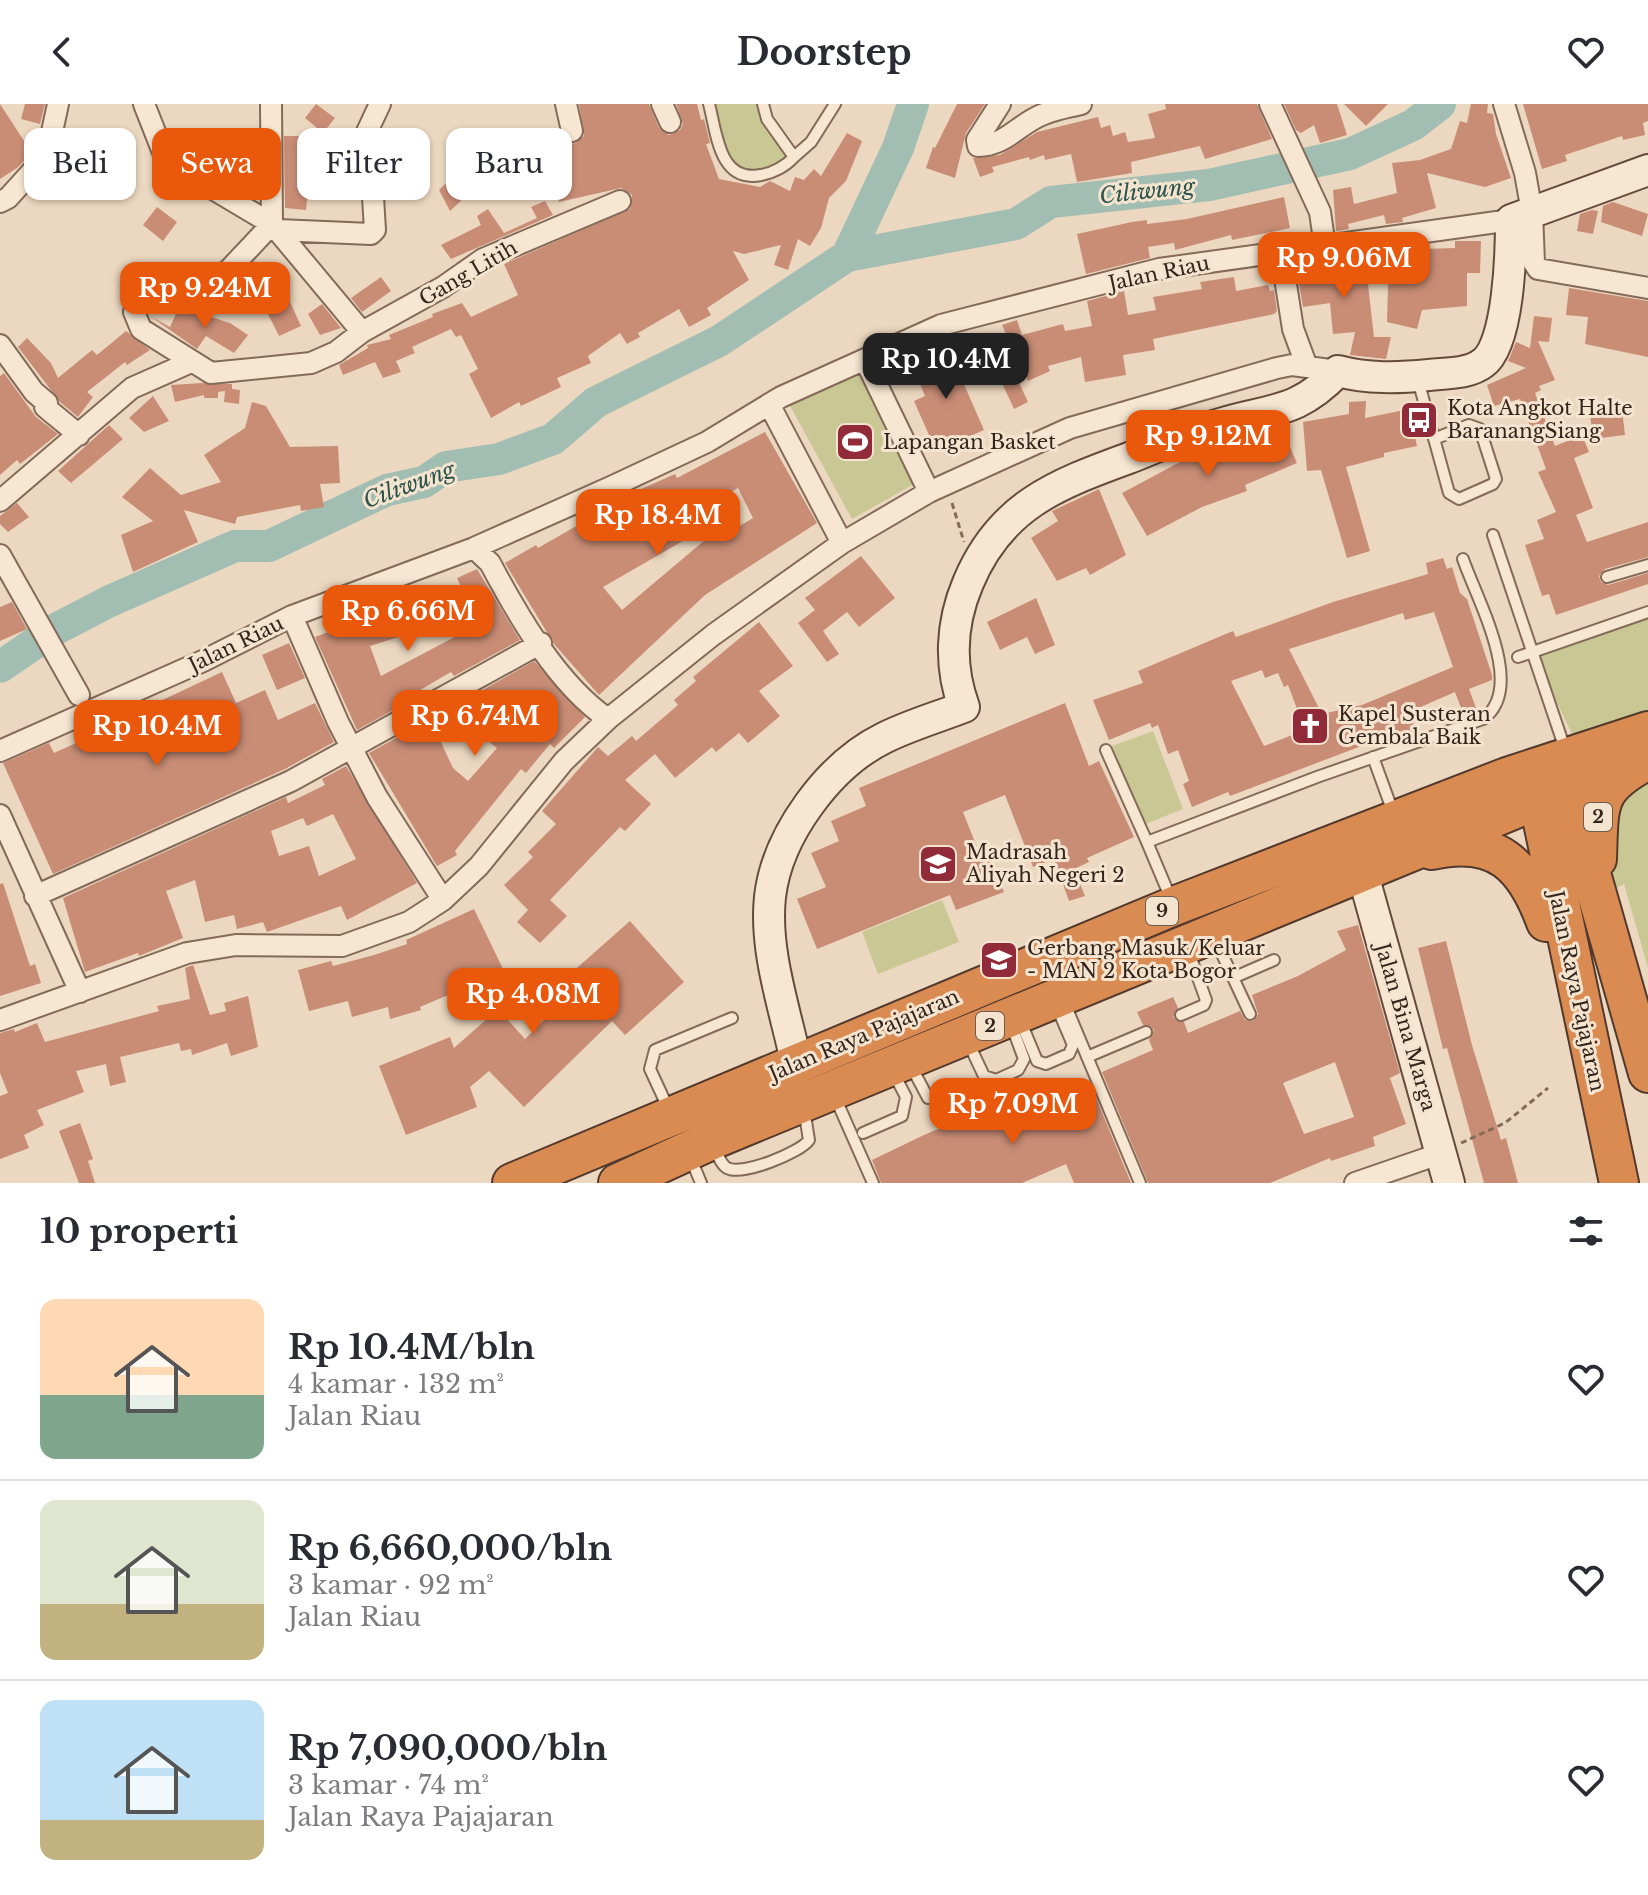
<!DOCTYPE html>
<html lang="id">
<meta charset="utf-8">
<style>
:root{--surface:#fff;--page:#f2f2f3;--text:#2b2b33;--muted:#7c7c81;--line:#e1e1e2;--accent:#ea580c}
body{margin:0;font-family:"Libre Baskerville",serif;background:var(--page);color:var(--text);height:100vh;display:flex;flex-direction:column;font-size:30px;white-space:nowrap}
*{box-sizing:border-box;margin:0}
p{font-size:26px;color:var(--muted)}
.icon{flex:none;width:44px;height:44px;fill:none;stroke:currentColor;stroke-width:2;stroke-linecap:round;stroke-linejoin:round}
.map{position:relative;height:1079px;overflow:hidden}
.details{display:flex;flex-direction:column;background:var(--surface);flex:1}
.details>*{flex:none}
.top-card{position:absolute;left:24px;top:24px;width:800px;height:72px;display:flex;gap:16px}
.price{position:absolute;translate:-50% -68px;padding:0 18px;border-radius:16px;background:var(--accent);color:#fff;font-size:26px;line-height:52px;filter:drop-shadow(0 2px 4px #0008)}
.price::after{content:'';position:absolute;left:50%;top:48px;width:24px;height:18px;margin-left:-12px;background:inherit;clip-path:polygon(0 0,100% 0,50% 100%)}
.price.active{background:#222;color:#fff}
ul{padding:0;list-style:none}
li{display:flex;align-items:center;gap:24px;height:200px;padding:0 40px}
li+li{border-top:2px solid var(--line)}
li span{display:grid;place-items:center;flex:none;width:224px;height:160px;border-radius:16px;color:#555}
li>.icon{margin-inline-start:auto}
span .icon{width:96px;height:96px;fill:#fffc;stroke-width:1}
li b{font-size:34px}
h2{display:flex;justify-content:space-between;align-items:center;height:96px;padding:0 40px;font-size:34px}
.tag{padding:0 28px;border-radius:16px;background:var(--surface);box-shadow:0 2px 6px #0004;font-size:28px;line-height:72px}
.tag.active{background:var(--accent);color:#fff}
header{display:flex;justify-content:space-between;align-items:center;height:104px;padding:0 40px;background:var(--surface);font-size:36px;font-weight:800}
.map>svg:first-child{display:block}
.green{fill:#c9c894}
.lines{fill:none;stroke-linecap:round;stroke-linejoin:round}
.river{stroke:#a2beb2;stroke-width:32}
.building{fill:#c98d76;fill-rule:evenodd}
.lane-casing{stroke:#846a58;stroke-width:14}
.street-casing{stroke:#846a58;stroke-width:24}
.secondary-casing{stroke:#664b3c;stroke-width:34}
.highway-casing{stroke:#52392d;stroke-width:42}
.path{stroke:#846a58;stroke-width:3;stroke-dasharray:6 4;stroke-linecap:butt}
.lane{stroke:#f7e7d2;stroke-width:10}
.street{stroke:#f7e7d2;stroke-width:20}
.secondary{stroke:#f7e7d2;stroke-width:30}
.highway{stroke:#da8b52;stroke-width:38}
.labels{text-anchor:middle;dominant-baseline:central;stroke-width:6;stroke-linejoin:round;paint-order:stroke}
.shield{fill:#f4e4cf;stroke:#6e5e52;stroke-width:2}
.shield-label{font-size:18px;font-weight:bold;fill:#34251c}
.street-label{font-size:20px;fill:#34251c;stroke:#f4e4cf}
.poi-label{font-size:20px;fill:#34251c;stroke:#f4e4cf;text-anchor:start}
.water-label{font-size:22px;font-style:italic;fill:#2c544b;stroke:#f4e4cf}
</style>
<header><svg class="icon" aria-label="back" viewBox="0 0 24 24"><path d="M15 5l-7 7 7 7"/></svg>Doorstep<svg class="icon" aria-label="heart" viewBox="0 0 24 24"><path d="M12 20l-8-8c-3-5 5-10 8-4 3-6 11-1 8 4z"/></svg></header>
<div class="map">
<svg width="1648" height="1079" viewBox="0 0 1648 1079">
<rect width="100%" height="100%" fill="#ecd8c0"/>
<path class="green" d="M709,0H762L794,53L748,73L727,60Z
M859,262L921,376L852,415L789,300Z
M1648,508V628L1639,631L1572,630L1533,548Z
M1153,627L1183,705L1143,721L1112,642Z
M1648,656V864L1624,780L1599,793L1610,680Z
M942,796L959,838L878,870L862,828Z"/>
<g class="lines">
<path class="river" d="M847,152L898,44L913,0
M0,563L54,526L110,497L235,442H269L387,386L424,378L446,363L499,355L553,335L596,298L719,237L847,152L1016,120L1051,98L1209,81L1350,50L1413,21L1440,0"/>
</g>
<path class="building" d="M0,0L32,49L17,64L0,75Z
M25,0H45L40,20L21,15Z
M316,0L335,14L323,29L305,14Z
M579,0H649L659,24L669,31L680,26L683,20L676,0H697L701,16L704,15L710,39L706,40L719,75L760,83L770,77L790,87L795,73L804,76L814,65L821,72L847,29L862,37L846,77L829,94L821,124L810,142L798,135L788,166L774,161L781,141L744,150L733,147L749,176L707,204L711,211L689,223L679,205L638,229L640,233L627,240L620,229L588,252L591,259L557,274L561,283L521,302L519,298L491,314L469,270L478,265L461,231L456,233L451,225L412,243L415,249L396,257L401,268L383,274L375,258L343,271L339,261L368,244L367,241L391,235L389,231L433,213L432,210L462,199L471,213L518,191L504,160L630,105L632,91L621,84L559,98L553,76L559,74L554,58L569,53L565,40L576,39L584,32Z
M957,0H985L966,29L955,74L926,64L933,43L935,44Z
M1165,0H1257L1272,35L1205,55L1200,42L1131,58L1132,69L1077,78L1071,50L1045,56L1044,51L1030,56L1029,53L992,63L994,68L980,73L973,54L1000,51L1037,28L1098,13L1101,24L1110,21L1113,32L1125,28L1128,38L1155,34L1148,10L1166,5Z
M1284,0H1337L1347,31L1320,39L1314,21L1301,29L1296,26Z
M1344,0H1388L1366,22Z
M1471,0H1488L1487,9L1493,10L1496,30L1511,74L1485,83L1427,69L1436,104L1402,114L1403,118L1386,120L1384,111L1348,120L1349,125L1336,127L1333,86L1351,83L1354,100L1397,89L1392,59L1420,56L1451,45L1460,17L1467,19Z
M1523,0H1648V17L1643,19L1645,31L1623,36L1622,32L1565,51L1567,57L1542,65Z
M284,32H323L321,66L310,65L306,106L285,104Z
M378,35L421,79L407,93L382,67L372,47Z
M231,37L244,68L224,77L211,45Z
M465,61L481,78L450,107L439,86Z
M1284,93L1290,124L1232,136L1231,131L1175,146L1174,139L1148,143L1150,154L1086,170L1077,130L1132,118L1147,116V120L1187,115Z
M545,97L553,111L451,155L441,141L481,121L477,112L488,105L504,129L537,114L531,103Z
M1613,98L1648,110L1642,132L1601,118L1603,102Z
M157,103L177,118L163,137L143,121Z
M1592,106L1598,107L1593,130L1577,127L1580,110Z
M1455,137H1481L1480,169H1467V202L1422,206L1417,225L1387,218L1389,146L1455,144Z
M1353,151L1354,155L1365,154L1374,233H1391L1386,255L1350,251L1355,228L1333,230L1330,199L1303,203L1296,163L1303,162L1302,158Z
M381,173L391,187L362,208L351,194Z
M1234,173L1236,187L1268,181L1270,187L1274,186L1277,207L1274,210L1153,235L1155,246L1123,251L1126,271L1085,278L1081,253L1048,262L1050,267L1028,277L1002,221L1017,216L1022,231L1063,220L1065,227L1092,222L1087,197L1124,187L1128,211L1156,206L1153,193L1202,185L1200,178Z
M280,176L301,222L279,232L263,200L273,195L267,183Z
M1569,184L1648,197V253L1585,240L1588,213L1566,211Z
M322,200L341,224L320,231L308,210Z
M179,203L230,219L248,231L234,249L206,232L197,245L150,212L170,223Z
M1534,212L1552,214L1549,238L1538,237L1555,276L1539,282L1541,286L1535,289L1555,342L1582,331L1589,348L1574,354L1593,404L1576,411L1587,438L1648,418V453L1605,465L1599,472L1601,478L1608,481L1648,469V480L1556,511L1549,490L1542,492L1525,441L1544,435L1537,416L1556,408L1538,368L1546,365L1520,295L1494,302L1487,281L1526,264L1508,257L1516,238L1530,244Z
M126,227L150,246L127,261L125,258L87,288L93,293L78,313L60,298L18,243L27,234L51,259L58,274L92,246L97,251Z
M955,243L965,267L959,269L984,326L936,347L914,297L925,292L913,262Z
M4,269L36,313L58,330L20,360L17,356L0,371V272Z
M1016,272L1028,298L1014,305L1002,279Z
M202,279L232,280V285L240,286L239,300L224,298L225,287L218,288V294H204V291L175,298L171,281Z
M153,292L169,317L144,328L129,314Z
M1366,297L1365,314L1409,305L1417,342L1384,349V353L1346,363L1370,447L1347,454L1321,366L1307,367L1303,318L1349,310V298Z
M252,298L266,302L290,343L338,342L340,379L320,380L324,403L301,407L300,401L237,413L235,420L184,406L198,438L133,468L121,431L153,417L122,393L150,364L181,391L221,378L204,351L245,324Z
M1622,306L1625,331L1593,335L1590,310Z
M109,321L123,335L71,379L58,367Z
M1281,323L1297,359L1245,381L1247,387L1202,403L1147,432L1122,389L1210,342Z
M765,328L817,419L705,491L599,591L554,540L505,459L536,441L538,444L639,386L675,370L677,374ZM738,384L753,414L716,436L712,430L622,506L603,483L707,423L696,408Z
M1099,385L1126,451L1090,471L1086,464L1057,477L1031,434L1058,417L1052,407Z
M17,399L29,413L8,428L0,420V412Z
M861,452L895,494L859,523L847,508L823,527L839,550L827,558L798,519L815,506L805,494Z
M1443,454L1447,465L1452,463L1460,489L1467,495L1492,571V576L1469,585L1476,604L1463,609L1455,588L1416,605L1418,610L1411,613L1417,629L1404,634L1401,627L1230,692L1228,688L1192,703L1183,680L1189,677L1178,646L1168,650L1158,621L1152,624L1150,619L1109,636L1093,596L1143,579L1138,567L1233,527L1236,533L1333,498L1428,470L1426,459ZM1434,508L1453,563L1362,601L1322,610L1289,545L1403,509L1405,516ZM1262,566L1265,574L1278,569L1284,583L1288,581L1305,626L1264,642L1231,577Z
M477,465L520,536L454,572L451,568L415,589L417,593L357,626L315,533L331,527L329,521L400,495L411,529L370,542L381,572L479,520V507L473,509L457,474Z
M1036,494L1055,541L1035,550L1027,533L1000,546L987,518Z
M12,498L27,525L0,537V503Z
M759,518L793,562L759,587L780,612L748,639L739,629L716,648L712,643L675,674L655,650L625,676L651,700L625,727L620,723L550,796L567,812L540,839L517,818L528,806L504,781L533,753L528,748L556,720L542,707L598,643L608,652L632,632L636,637L678,601L674,596L696,577L693,573Z
M289,539L305,574L277,586L262,551Z
M534,557L585,613L554,644L550,640L526,669L521,665L455,747L457,751L437,762L369,649L430,615L453,664L468,677L497,644L488,637L491,634L467,595Z
M222,568L236,599L265,586L278,616L315,599L334,638L285,665L53,770L3,659L49,639L54,649L156,603L154,600Z
M1065,599L1089,662L1099,657L1134,733L1087,754L1089,758L1074,765L1085,792L1069,797L1054,755L1033,763L1005,691L963,708L980,751L987,748L1004,788L956,806L950,791L817,845L797,795L826,783L811,749L839,737L831,717L866,702L859,684Z
M346,662L417,779L347,816L341,802L267,828L263,818L237,825L234,811L205,818L195,776L166,787L183,834L139,852L138,849L85,868L63,794L286,693L288,699L325,681L322,675ZM333,710L356,755L319,772L309,742L279,752L271,727L303,714L307,722Z
M3,779L30,862L35,860L41,879L0,892V780Z
M474,805L504,867L420,903L421,906L390,915L388,903L352,913L348,897L309,907L298,866L331,857L333,862L374,851L407,840L406,836Z
M630,817L684,878L625,931L612,917L524,1003L489,967L470,983L477,1003L406,1031L379,962L450,933L454,944L498,905L525,935L580,881L570,870Z
M1358,821L1400,969L1390,974L1406,1020L1373,1033L1375,1042L1331,1057L1330,1054L1270,1079H1148L1102,968L1153,946L1149,936L1154,926L1143,921L1137,908L1173,893L1178,904L1173,913L1184,918L1188,929L1240,907L1245,916L1253,917L1258,910L1252,891L1298,872L1346,846L1337,827ZM1335,958L1354,1013L1304,1030L1283,979Z
M1446,837L1472,941L1501,1036L1506,1034L1518,1079H1484L1447,944L1443,945L1418,844Z
M193,861L210,911L226,907L224,899L248,892L258,943L231,952L227,939L192,951L191,945L181,947L179,939L120,953L126,978L110,982L106,960L76,967L84,988L37,1006L44,1021L24,1031L29,1044L0,1055V992L8,989L0,969V929L14,925L15,928L37,919L45,938L159,907L157,902L190,895L185,864Z
M1090,979L1131,1079H1074L1066,1060L1022,1079H881L872,1056L924,1031L989,1003L992,1008L1032,991L1036,1002Z
M80,1019L93,1055L88,1057L95,1079H79L59,1027Z"/>
<g class="lines">
<g class="lane-casing">
<path id="lane" d="M709,0C717,30 719,79 761,71C773,69 786,62 794,53
M763,0L767,15L794,53L811,38L835,0
M1418,276L1449,389L1459,395L1493,380L1496,375L1480,325L1469,321L1434,335
M1493,431L1565,645
M1607,473L1648,461
M1518,553L1648,508
M1106,646L1147,738L1317,673L1483,615C1527,584 1477,496 1463,455
M1373,653L1393,708
M1147,738L1171,795
M1215,835L1250,910
M1235,873L1274,856
M1065,900L1140,1079
M1181,911L1204,901L1206,896L1188,846
M1020,916L1037,957L1046,960L1069,950L1073,941L1056,901
M968,938L984,972L996,976L1018,966L1024,955L1011,920
M1087,953L1146,928
M910,960L928,994H938L965,983
M835,993L873,1079
M669,1006L650,965L655,946L732,914
M863,1029L902,1012L906,993L893,968
M714,1042C717,1048 720,1060 727,1064C742,1072 800,1049 809,1036L804,1005
M691,1055L701,1079"/>
</g>
<g class="street-casing">
<path id="street" d="M144,0L170,66L186,69L272,120L362,228
M566,0L572,27
M662,0L670,18
M1000,0L977,36L978,42C1006,42 1019,19 1044,10C1056,5 1069,3 1081,0
M1270,0L1320,108L1325,143
M1504,0L1525,69L1532,108L1534,159L1538,165L1648,184
M0,98L8,94L47,51L58,0
M278,126L371,130L375,126L372,77L358,47L380,0
M1281,149L1293,225L1307,263
M203,188L224,171L272,120L271,0
M148,195L140,197L134,208L141,225L211,269L311,259L336,248L362,228L443,183L483,155L620,97
M0,241L34,288L47,299L45,303L79,331
M865,256L929,388
M769,300L842,439
M0,397L132,284L191,258
M474,444L490,459C518,512 558,581 608,615
M0,451L79,591
M292,512L338,618L377,693L443,796
M0,647L203,557L292,512L474,444L611,383L707,338L781,293L941,221L1159,165L1511,116
M0,711L80,888
M35,792L291,677L541,539
M0,916L187,849L236,841L342,842L409,818L443,796L479,762L564,657L608,615L713,531L842,439L929,388L1070,324L1277,264L1292,261L1338,267
M1355,1079L1442,1049"/>
</g>
<g class="secondary-casing">
<path id="secondary" d="M1362,767L1449,1079
M797,962C786,908 764,848 770,793C777,731 829,661 884,634C910,621 938,613 964,603C949,562 951,519 968,479C1000,402 1055,381 1129,354C1159,342 1189,329 1220,320C1273,304 1297,310 1338,267C1368,275 1398,274 1429,271C1447,269 1469,270 1483,259C1509,241 1511,147 1511,116L1648,66"/>
</g>
<g class="highway-casing">
<path id="highway" d="M1553,662L1580,731L1648,969
M1533,671L1619,1079
M1432,746C1497,732 1525,761 1546,818
M1597,755C1599,698 1595,684 1648,656
M512,1079L1174,802L1507,673L1648,627
M618,1079L712,1036L1605,668"/>
</g>
<path class="path" d="M167,189L187,190
M952,399L964,438
M1461,1039L1505,1019L1548,984"/>
<use href="#lane" class="lane"/>
<use href="#street" class="street"/>
<use href="#secondary" class="secondary"/>
<use href="#highway" class="highway"/>
</g>
<defs>
<g id="bus-square" transform="scale(2)"><rect x="-9" y="-9" width="18" height="18" rx="4" fill="#912b3a" stroke="#f4e4cf"/><path d="M-5-6H5V4H4V6H2V4H-2V6H-4V4H-5ZM-3.5-4V0h7V-4ZM-3.5 1.2v1.5H-2V1.2ZM2 1.2v1.5H3.5V1.2Z" fill="#fff"/></g>
<g id="stadium-square" transform="scale(2)"><rect x="-9" y="-9" width="18" height="18" rx="4" fill="#912b3a" stroke="#f4e4cf"/><path d="M0-5a6.5 5 0 1 0 0 10a6.5 5 0 1 0 0-10ZM-3.5-1.8h7v3.6h-7Z" fill="#fff"/></g>
<g id="church-square" transform="scale(2)"><rect x="-9" y="-9" width="18" height="18" rx="4" fill="#912b3a" stroke="#f4e4cf"/><path d="M-1.2-6h2.4v3.5h3.3v2.4h-3.3V6h-2.4V-.1h-3.3v-2.4h3.3Z" fill="#fff"/></g>
<g id="school-square" transform="scale(2)"><rect x="-9" y="-9" width="18" height="18" rx="4" fill="#912b3a" stroke="#f4e4cf"/><path d="M0-5L7-2L0 1L-7-2ZM-4 1L0 2.5L4 1V4Q0 6-4 4Z" fill="#fff"/></g>
</defs>
<g fill-rule="evenodd">
<use href="#bus-square" x="1419" y="316"/>
<use href="#stadium-square" x="855" y="338"/>
<use href="#church-square" x="1310" y="622"/>
<use href="#school-square" x="938" y="760"/>
<use href="#school-square" x="999" y="856"/>
</g>
<g class="labels">
<g class="shield">
<rect x="1584" y="699" width="28" height="28" rx="6"/>
<rect x="1146" y="793" width="32" height="28" rx="6"/>
<rect x="976" y="908" width="28" height="28" rx="6"/>
</g>
<g class="shield-label">
<text x="1598" y="713">2</text>
<text x="1162" y="807">9</text>
<text x="990" y="922">2</text>
</g>
<g class="street-label">
<text transform="translate(468 169) rotate(-30)">Gang Litih</text>
<text transform="translate(1159 169) rotate(-12)">Jalan Riau</text>
<text transform="translate(236 540) rotate(-26)">Jalan Riau</text>
<text transform="translate(1577 887) rotate(78)">Jalan Raya Pajajaran</text>
<text transform="translate(1406 923) rotate(74)">Jalan Bina Marga</text>
<text transform="translate(864 931) rotate(-23)">Jalan Raya Pajajaran</text>
</g>
<g class="poi-label">
<text x="1447" y="304">Kota Angkot Halte<tspan x="1447" dy="23">BaranangSiang</tspan></text>
<text x="883" y="338">Lapangan Basket</text>
<text x="1338" y="610">Kapel Susteran<tspan x="1338" dy="23">Gembala Baik</tspan></text>
<text x="966" y="748">Madrasah<tspan x="966" dy="23">Aliyah Negeri 2</tspan></text>
<text x="1027" y="844">Gerbang Masuk/Keluar<tspan x="1027" dy="23">- MAN 2 Kota Bogor</tspan></text>
</g>
<g class="water-label">
<text transform="translate(1147 87) rotate(-6)">Ciliwung</text>
<text transform="translate(409 381) rotate(-20)">Ciliwung</text>
</g>
</g>
</svg>
<b class="price" style="left:1344px;top:196px">Rp 9.06M</b>
<b class="price" style="left:205px;top:226px">Rp 9.24M</b>
<b class="price active" style="left:946px;top:297px">Rp 10.4M</b>
<b class="price" style="left:1208px;top:374px">Rp 9.12M</b>
<b class="price" style="left:658px;top:453px">Rp 18.4M</b>
<b class="price" style="left:408px;top:549px">Rp 6.66M</b>
<b class="price" style="left:475px;top:654px">Rp 6.74M</b>
<b class="price" style="left:157px;top:664px">Rp 10.4M</b>
<b class="price" style="left:533px;top:932px">Rp 4.08M</b>
<b class="price" style="left:1013px;top:1042px">Rp 7.09M</b>
<div class="top-card">
<a class="tag">Beli</a>
<a class="tag active">Sewa</a>
<a class="tag">Filter</a>
<a class="tag">Baru</a>
</div>
</div>
<section class="details">
<h2>10 properti<svg class="icon" aria-label="filters" viewBox="0 0 24 24"><path d="M4 7h16M4 17h16"/><circle cx="9" cy="7" r="2"/><circle cx="15" cy="17" r="2"/></svg></h2>
<ul>
<li><span style="background:linear-gradient(#ffd9b3 60%,#7fa58c 0)"><svg class="icon" aria-label="home" viewBox="0 0 24 24"><path d="M3 11l9-7 9 7M6 9v11h12V9"/></svg></span><div><b>Rp 10.4M/bln</b><p>4 kamar · 132 m²</p><p>Jalan Riau</p></div><svg class="icon" aria-label="heart" viewBox="0 0 24 24"><path d="M12 20l-8-8c-3-5 5-10 8-4 3-6 11-1 8 4z"/></svg></li>
<li><span style="background:linear-gradient(#dfe7d0 65%,#c2b280 0)"><svg class="icon" aria-label="home" viewBox="0 0 24 24"><path d="M3 11l9-7 9 7M6 9v11h12V9"/></svg></span><div><b>Rp 6,660,000/bln</b><p>3 kamar · 92 m²</p><p>Jalan Riau</p></div><svg class="icon" aria-label="heart" viewBox="0 0 24 24"><path d="M12 20l-8-8c-3-5 5-10 8-4 3-6 11-1 8 4z"/></svg></li>
<li><span style="background:linear-gradient(#bfe0f5 75%,#c2b280 0)"><svg class="icon" aria-label="home" viewBox="0 0 24 24"><path d="M3 11l9-7 9 7M6 9v11h12V9"/></svg></span><div><b>Rp 7,090,000/bln</b><p>3 kamar · 74 m²</p><p>Jalan Raya Pajajaran</p></div><svg class="icon" aria-label="heart" viewBox="0 0 24 24"><path d="M12 20l-8-8c-3-5 5-10 8-4 3-6 11-1 8 4z"/></svg></li>
</ul>
</section>
